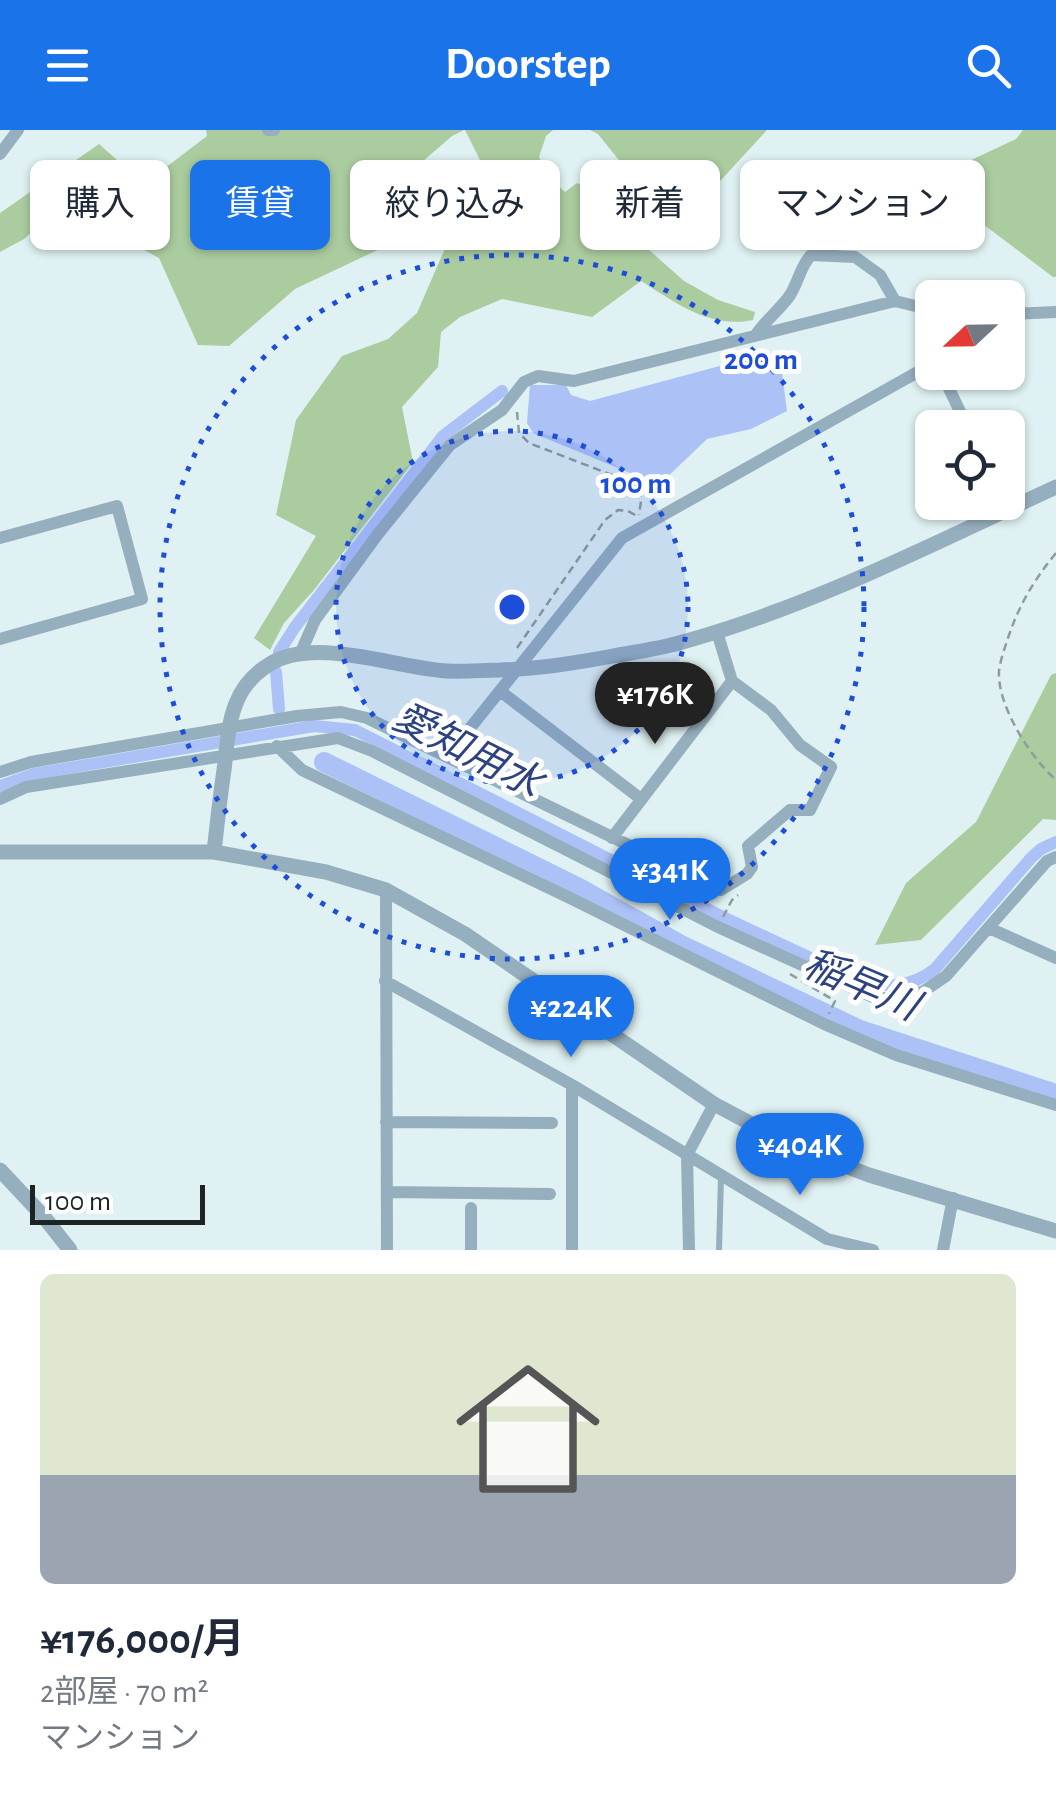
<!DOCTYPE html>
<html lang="ja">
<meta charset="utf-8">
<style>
:root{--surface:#fff;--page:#f6f6f7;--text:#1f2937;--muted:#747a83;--accent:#1a73e8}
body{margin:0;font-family:"Alegreya Sans","Noto Sans JP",sans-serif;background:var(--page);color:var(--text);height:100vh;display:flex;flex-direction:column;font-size:38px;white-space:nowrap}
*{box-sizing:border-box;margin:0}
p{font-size:32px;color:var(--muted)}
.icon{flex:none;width:55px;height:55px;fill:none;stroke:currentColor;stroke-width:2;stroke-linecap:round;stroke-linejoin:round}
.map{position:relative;height:1120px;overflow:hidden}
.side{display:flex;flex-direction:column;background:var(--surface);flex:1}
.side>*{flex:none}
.top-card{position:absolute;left:30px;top:30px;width:998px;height:90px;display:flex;gap:20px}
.needle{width:65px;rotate:248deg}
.tools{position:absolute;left:915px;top:150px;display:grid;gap:20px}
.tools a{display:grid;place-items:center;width:110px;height:110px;border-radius:15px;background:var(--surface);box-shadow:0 2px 8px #0004;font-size:50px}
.scale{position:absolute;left:30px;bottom:25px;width:175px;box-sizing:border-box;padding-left:10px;border:5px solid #1d2424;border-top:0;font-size:28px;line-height:35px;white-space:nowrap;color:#1d2424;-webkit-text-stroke:8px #fff;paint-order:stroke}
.price{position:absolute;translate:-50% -85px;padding:0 22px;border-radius:35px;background:var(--accent);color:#fff;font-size:32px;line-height:65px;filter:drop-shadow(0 2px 5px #0008)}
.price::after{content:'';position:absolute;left:50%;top:60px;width:30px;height:22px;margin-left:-15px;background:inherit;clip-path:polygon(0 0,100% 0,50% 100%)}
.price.selected{background:#222;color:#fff}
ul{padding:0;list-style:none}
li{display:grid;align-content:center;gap:20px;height:530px;padding:0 40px}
li span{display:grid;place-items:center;height:310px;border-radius:15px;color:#555}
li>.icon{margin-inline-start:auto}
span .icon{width:180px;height:180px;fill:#fffc;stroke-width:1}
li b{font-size:42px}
.chip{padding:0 35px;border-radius:15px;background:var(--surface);box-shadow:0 2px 8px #0004;font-size:35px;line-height:90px}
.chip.selected{background:var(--accent);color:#fff}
header{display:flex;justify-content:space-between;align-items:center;height:130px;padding:0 40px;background:var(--accent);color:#fff;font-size:45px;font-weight:700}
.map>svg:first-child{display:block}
.green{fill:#abcc9f}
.water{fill:#acc2f6}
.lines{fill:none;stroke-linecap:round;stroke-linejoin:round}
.canal{stroke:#acc2f6;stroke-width:12}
.river{stroke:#acc2f6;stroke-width:20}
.path{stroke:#8f9c9d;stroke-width:2.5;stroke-dasharray:8 5;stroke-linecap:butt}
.service{stroke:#96afbe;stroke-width:6}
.minor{stroke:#96afbe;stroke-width:12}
.tertiary{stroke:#96afbe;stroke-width:15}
.ring{fill:none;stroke:#1d4ed8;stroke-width:5;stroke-dasharray:5 10}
.labels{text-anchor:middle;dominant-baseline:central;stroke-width:10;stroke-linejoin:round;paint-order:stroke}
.water-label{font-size:40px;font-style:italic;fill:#2d4380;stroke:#fff}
.centre{fill:#1d4ed8;stroke:#fff;stroke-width:5}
.ring-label{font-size:30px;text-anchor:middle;font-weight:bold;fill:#1d4ed8;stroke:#fff;stroke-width:10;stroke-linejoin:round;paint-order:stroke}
</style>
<header><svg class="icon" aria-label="menu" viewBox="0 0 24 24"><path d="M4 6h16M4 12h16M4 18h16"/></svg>Doorstep<svg class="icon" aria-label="search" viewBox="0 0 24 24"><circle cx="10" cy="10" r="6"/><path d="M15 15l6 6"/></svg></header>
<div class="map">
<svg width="1056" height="1120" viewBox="0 0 1056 1120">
<rect width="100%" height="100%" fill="#dff1f2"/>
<path class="green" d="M206,0H464L452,6L415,38L404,74L386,116L295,159L229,216L198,215L159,128L62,75L24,109L0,122V83L99,14L144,54L207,6Z
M465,0H553L546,6L539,27L550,48L565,62L577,53L613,70L621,95L684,151L718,170L755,182L753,190C710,199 676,173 641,151L592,187L502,169L460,187L441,202L438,237L402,277L413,332L314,460L284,493L270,520L254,508L316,406L276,385L296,290L342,226L388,209L417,183L463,77L487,44Z
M590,0H767L710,62L671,65L635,50L598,4Z
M1023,0H1056V147H1053L971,85L953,57L954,38L1016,9Z
M1056,543V690L1043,689L921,810L875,815L906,753L976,692L1051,545Z"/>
<path class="water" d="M779,220L787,281L751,299L707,309L659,355L533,303L527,293L530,255H566L571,265L590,271Z"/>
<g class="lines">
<path class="canal" d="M279,522L295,497L443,306L502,261
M276,542L279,579
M0,656L34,644L314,596L355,600L727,789L860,851C888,858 912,857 935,839L1031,728L1041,719L1056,712"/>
<path class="river" d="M324,632L579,758L681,815L860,900L1056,964"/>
<path class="path" d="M517,282L519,303L529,313L638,355L641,371L639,385
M1056,423C1033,451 1018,477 1007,511C1004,520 1000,532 999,541C997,576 1031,628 1056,650
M517,518L605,390L618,380L628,381L637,386
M723,787L732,770L738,765
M790,844L835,871L829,884"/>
<path class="service" d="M719,1120L721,1046"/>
<path class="minor" d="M268,0H274
M0,24L18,0
M1008,184L1056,182
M755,206C765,191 777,182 788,168C798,155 799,138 811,125L855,127L880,145L895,171
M941,242L968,298
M0,408L117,376L142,469L0,509
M301,522L315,490L378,404L450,315L502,280L524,252L538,246L574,251L895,171L932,180
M500,561L641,669
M277,616L302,640L568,767L824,894L896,925L1056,975
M447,627L622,408L932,234
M0,642L31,632L297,586L341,582L367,588L721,760L747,744L752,737L748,716L790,680H810L831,637L800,615L771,580L732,551L717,502
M0,669L26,657L338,608L372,621L718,797L875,868H903L924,861L946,846L1047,731L1056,727
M612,708L732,551
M386,760L387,1120
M989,798L1056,828
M385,851L572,955V1120
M572,955L827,1109L873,1120
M386,992L552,993
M387,1062L550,1064
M471,1120V1078
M689,1120L687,1025L714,974
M943,1120L953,1068"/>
<path class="tertiary" d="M0,722H214L326,742L386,760L465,804L714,974L795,1017L869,1045L1056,1101
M214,722C217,695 220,667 224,640C229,598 229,558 270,534C316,506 395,538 447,541C465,542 483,540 500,540C538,539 576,533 613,526C635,522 658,519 679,513C811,477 932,414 1056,357
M0,1040L44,1087L70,1120"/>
</g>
<circle cx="512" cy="477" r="176" fill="#1d4ed8" fill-opacity=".12"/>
<g class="ring">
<circle cx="512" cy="477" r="176"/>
<circle cx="512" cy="477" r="352"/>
</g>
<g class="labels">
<g class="water-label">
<text transform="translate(467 621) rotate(27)">愛知用水</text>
<text transform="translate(861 856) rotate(23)">稲早川</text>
</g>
</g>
<circle cx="512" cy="477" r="15" class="centre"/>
<g class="ring-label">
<text x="761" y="239">200 m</text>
<text x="636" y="363">100 m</text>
</g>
</svg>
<div class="tools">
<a><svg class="needle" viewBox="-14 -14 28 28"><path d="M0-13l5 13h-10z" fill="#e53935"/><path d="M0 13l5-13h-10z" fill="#747a83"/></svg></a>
<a><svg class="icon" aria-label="locate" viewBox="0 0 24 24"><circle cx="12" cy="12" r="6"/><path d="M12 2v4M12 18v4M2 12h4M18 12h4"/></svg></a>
</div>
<div class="scale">100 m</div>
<b class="price selected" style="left:655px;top:617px">¥176K</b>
<b class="price" style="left:670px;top:793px">¥341K</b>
<b class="price" style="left:571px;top:930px">¥224K</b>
<b class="price" style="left:800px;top:1068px">¥404K</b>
<div class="top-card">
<a class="chip">購入</a>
<a class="chip selected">賃貸</a>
<a class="chip">絞り込み</a>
<a class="chip">新着</a>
<a class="chip">マンション</a>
</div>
</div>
<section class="side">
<ul>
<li><span style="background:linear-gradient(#dfe7d0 65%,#9aa5b1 0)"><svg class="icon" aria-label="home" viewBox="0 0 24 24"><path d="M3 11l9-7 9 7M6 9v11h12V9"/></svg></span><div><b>¥176,000/月</b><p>2部屋 · 70 m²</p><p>マンション</p></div></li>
</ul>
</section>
